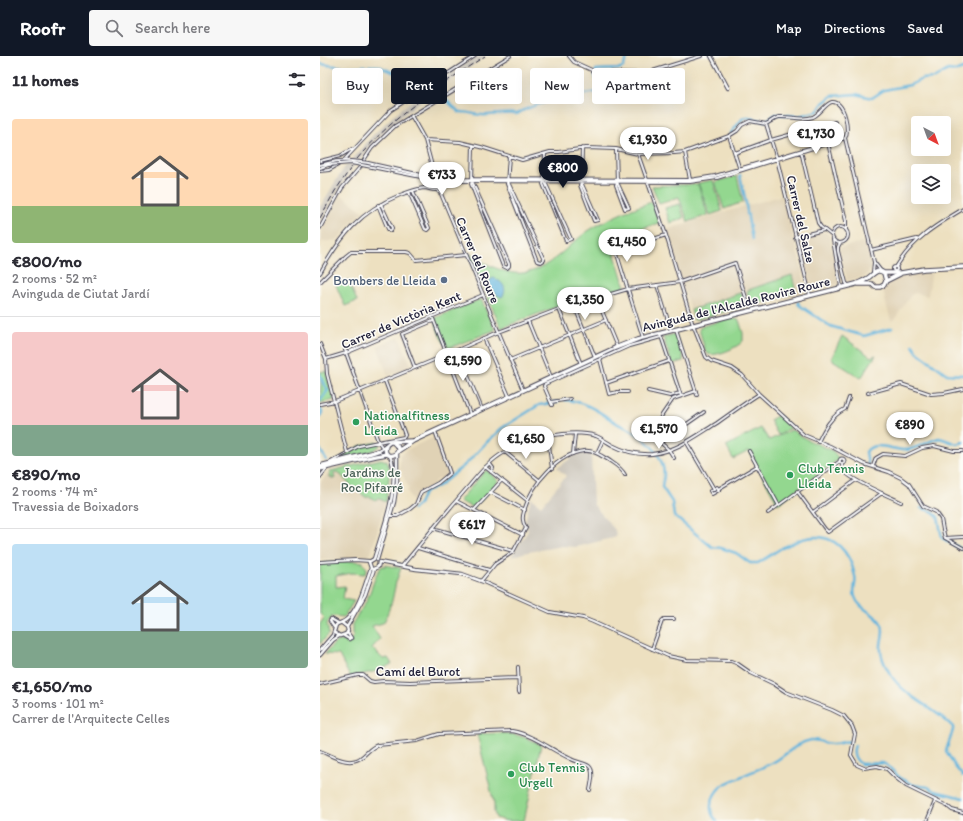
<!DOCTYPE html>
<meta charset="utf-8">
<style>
:root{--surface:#fff;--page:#f7f7f7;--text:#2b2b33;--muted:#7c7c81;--line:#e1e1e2;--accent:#111827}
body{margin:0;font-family:Itim,sans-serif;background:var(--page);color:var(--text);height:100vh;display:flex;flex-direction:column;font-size:15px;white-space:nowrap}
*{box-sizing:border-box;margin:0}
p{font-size:13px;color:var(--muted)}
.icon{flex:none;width:22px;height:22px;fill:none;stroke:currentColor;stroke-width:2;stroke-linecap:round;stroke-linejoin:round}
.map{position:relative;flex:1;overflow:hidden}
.details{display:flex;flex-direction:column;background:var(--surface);width:320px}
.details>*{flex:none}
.hud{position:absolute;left:12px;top:12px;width:380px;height:36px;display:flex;gap:8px}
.needle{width:26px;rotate:139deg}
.fabs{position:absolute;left:591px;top:60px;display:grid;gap:8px}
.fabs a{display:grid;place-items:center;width:40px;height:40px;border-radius:4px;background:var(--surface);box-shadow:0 4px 16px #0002;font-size:20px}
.price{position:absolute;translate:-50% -34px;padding:0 9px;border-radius:14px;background:#fff;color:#222;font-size:13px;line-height:26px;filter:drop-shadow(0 1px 2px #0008)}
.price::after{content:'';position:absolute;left:50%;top:24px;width:12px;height:9px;margin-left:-6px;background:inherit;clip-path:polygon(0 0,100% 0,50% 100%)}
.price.selected{background:var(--accent);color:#fff}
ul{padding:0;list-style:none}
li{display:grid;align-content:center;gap:8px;height:212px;padding:0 12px}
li+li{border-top:1px solid var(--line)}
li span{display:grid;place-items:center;height:124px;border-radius:4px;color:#555}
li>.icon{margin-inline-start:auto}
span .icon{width:72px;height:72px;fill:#fffc;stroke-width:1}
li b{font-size:17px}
h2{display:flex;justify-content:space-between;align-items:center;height:48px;padding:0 12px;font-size:17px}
.pill{padding:0 14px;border-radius:4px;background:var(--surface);box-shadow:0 4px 16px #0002;font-size:14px;line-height:36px}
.pill.selected{background:var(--accent);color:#fff}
header{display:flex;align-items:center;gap:24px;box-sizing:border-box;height:56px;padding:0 20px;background:var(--accent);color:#fff}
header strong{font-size:19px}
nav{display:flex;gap:22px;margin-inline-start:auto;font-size:14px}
.search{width:280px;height:36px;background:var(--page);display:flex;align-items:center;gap:10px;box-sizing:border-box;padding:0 14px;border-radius:4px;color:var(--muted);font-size:15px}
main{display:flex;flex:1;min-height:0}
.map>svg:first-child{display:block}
.built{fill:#e0d2b5}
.industrial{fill:#c9c3b8}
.green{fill:#93d78f;stroke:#5a7c65}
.water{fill:#61b4dd;stroke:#426b8c}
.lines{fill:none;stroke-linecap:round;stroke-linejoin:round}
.canal{stroke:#61b4dd;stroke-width:2.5}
.minor-casing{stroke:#403e4f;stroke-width:4}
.tertiary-casing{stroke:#403e4f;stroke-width:4.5}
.primary-casing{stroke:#403e4f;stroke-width:5.5}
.minor{stroke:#fff;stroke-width:2}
.tertiary{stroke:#fff;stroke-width:2.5}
.primary{stroke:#fff;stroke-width:3.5}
.rail{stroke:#22223b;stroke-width:1;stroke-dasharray:6 3;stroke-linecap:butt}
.minor-bridge-casing{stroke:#403e4f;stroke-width:4;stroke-linecap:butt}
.minor-bridge{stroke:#fff;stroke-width:2}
.service-dot{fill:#5c6f8a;stroke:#fdfcf7;stroke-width:1.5}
.leisure-dot{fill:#2e9e5b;stroke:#fdfcf7;stroke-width:1.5}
.labels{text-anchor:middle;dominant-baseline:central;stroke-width:3;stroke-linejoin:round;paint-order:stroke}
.street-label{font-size:13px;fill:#22223b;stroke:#fdfcf7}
.service-label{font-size:13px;fill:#4e5e75;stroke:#fdfcf7;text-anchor:end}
.leisure-label{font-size:13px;fill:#27864d;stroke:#fdfcf7;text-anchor:start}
.park-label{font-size:13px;fill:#4a6158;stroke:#fdfcf7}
</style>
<header>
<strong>Roofr</strong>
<div class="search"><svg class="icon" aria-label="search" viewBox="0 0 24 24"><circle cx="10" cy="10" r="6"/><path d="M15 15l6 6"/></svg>Search here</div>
<nav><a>Map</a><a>Directions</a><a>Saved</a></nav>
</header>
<main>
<section class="details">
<h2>11 homes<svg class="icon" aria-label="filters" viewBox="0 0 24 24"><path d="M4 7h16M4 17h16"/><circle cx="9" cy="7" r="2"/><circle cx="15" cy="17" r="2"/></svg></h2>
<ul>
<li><span style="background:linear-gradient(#ffd9b3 70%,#8fb573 0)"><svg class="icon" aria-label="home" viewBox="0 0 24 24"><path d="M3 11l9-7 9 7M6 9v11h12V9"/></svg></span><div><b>€800/mo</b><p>2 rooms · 52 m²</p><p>Avinguda de Ciutat Jardí</p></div></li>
<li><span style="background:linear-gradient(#f6c9c9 75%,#7fa58c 0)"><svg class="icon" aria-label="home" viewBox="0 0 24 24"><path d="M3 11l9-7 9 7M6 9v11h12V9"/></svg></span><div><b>€890/mo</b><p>2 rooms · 74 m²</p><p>Travessia de Boixadors</p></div></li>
<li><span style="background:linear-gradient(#bfe0f5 70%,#7fa58c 0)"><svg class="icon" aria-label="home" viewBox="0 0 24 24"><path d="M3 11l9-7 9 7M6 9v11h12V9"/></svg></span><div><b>€1,650/mo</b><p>3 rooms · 101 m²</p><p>Carrer de l'Arquitecte Celles</p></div></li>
</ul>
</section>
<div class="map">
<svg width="643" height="765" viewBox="0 0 643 765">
<rect width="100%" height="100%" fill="#fdfcf7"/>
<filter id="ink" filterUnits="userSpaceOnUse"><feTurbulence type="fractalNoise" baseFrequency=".025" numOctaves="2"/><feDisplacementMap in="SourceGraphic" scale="8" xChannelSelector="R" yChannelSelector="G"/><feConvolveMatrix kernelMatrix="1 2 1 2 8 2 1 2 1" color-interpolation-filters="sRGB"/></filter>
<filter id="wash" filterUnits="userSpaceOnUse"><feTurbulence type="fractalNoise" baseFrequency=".012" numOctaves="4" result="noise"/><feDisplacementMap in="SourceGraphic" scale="16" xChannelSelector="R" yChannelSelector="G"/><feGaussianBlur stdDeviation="0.9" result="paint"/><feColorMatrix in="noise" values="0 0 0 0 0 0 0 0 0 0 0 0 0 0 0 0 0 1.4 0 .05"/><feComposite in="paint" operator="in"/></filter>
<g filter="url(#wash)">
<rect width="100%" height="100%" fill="#ede0c0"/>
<path class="built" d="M20,138L44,156L34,164L17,184L0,186V178Z
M463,139L488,238L374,265L345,174Z
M502,176H506L509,179L520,228L491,235L479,182Z
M546,185L552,210L551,213L545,221L527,225L519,192Z
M612,215L608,240L595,237L591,239L574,264L571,265L565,244L563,233L569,225L593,216Z
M79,281L92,311L68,320L57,290Z
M115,381L128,416V419L115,425L116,427L100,435L94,448L87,434L89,433L82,418V414H80V399L92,391Z
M61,403L65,404L69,409L70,414L69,429L67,440L51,497L43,503L0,504V427L8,416Z"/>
<path class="industrial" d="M157,0H167L105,41L57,82L28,118L8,151L0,166V151L24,112L53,79L76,57L93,44Z
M263,397L271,399L273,448L295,474L296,481L256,491L242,490L203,497L191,501L208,475L205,466L211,442L221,450L246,420L237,412L254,400Z"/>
<path class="green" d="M417,120L423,146L404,153L395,126Z
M393,124L402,155L390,159L378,127Z
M378,128L388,159L368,166L359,141L339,147L332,130Z
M332,146L339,167L294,181L298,191L293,193L305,231L236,251L181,272L149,197C159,204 169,210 181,214C219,228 241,194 268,175C288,162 310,153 332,146Z
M360,148L364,162L350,167L345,152Z
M472,219L475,232L473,237L431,250L427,237L428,234Z
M28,224L37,245L25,250L16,229Z
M420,237L422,238L426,250L374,264L371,254Z
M161,243L175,274L129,292C121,286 116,272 115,262Z
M411,262L419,264L423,277V285C417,292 396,301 388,298L385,294L379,273L383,270Z
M355,278L363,300V305L352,308L343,281Z
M522,280L551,301L556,299L541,322L511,303Z
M6,315L14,344L0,347L1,328L0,316Z
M459,359L471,372L458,379L450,364Z
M441,372L449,384L472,374L486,383L513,395L519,403L458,448L429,395L413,403L406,390Z
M57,386L60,390L52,395L14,406L39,390Z
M61,403L67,405L70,414L66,446L58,442L56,445L49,440L47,442L32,431L18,416L13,417L15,422L14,423L10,421V415Z
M166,414L179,425L154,452L139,445Z
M33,505L43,506V508L47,512L45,518L32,517L16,520V531L25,530L23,543L34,545L24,561L13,560L7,567L9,578L0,588V568L4,562L0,558V510L4,507Z
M65,509L81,512L76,526L72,545L65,564L63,567L52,570L60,583L52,592L63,603L68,602L72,608L57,615L30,621L19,599L5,598L17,585H25L28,586L34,580L32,578V568L47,544L57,517L62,510H65Z
M183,677C197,678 208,682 221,689L204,765H187L176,762L174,756V747L157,678Z"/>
<path class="water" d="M173,222C181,224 189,233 182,241C175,239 169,232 169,225Z"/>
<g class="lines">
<path class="canal" d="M0,8L23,11L45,10
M49,10H58L72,16L97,21L101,18L104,17L112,26
M117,33L122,41
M124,42L139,56C147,55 154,59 162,59C173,60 185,56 197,58C217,45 252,41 276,36L278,32L275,19L276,14L298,13L303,11L308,0
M411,77L422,63L426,61L445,65L456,58L479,60L498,55L503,47L512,40L536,38L552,42L564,34L590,29L602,23L615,22L628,14L637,15L643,13
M420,119L426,147
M426,149L427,155
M427,157L428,160
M428,162L432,183
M478,246L479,249L510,270L544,280L572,272
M593,289L597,296L627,318L643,319
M0,318L3,327L8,334L0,345
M245,344C265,345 279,356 295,366C300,370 306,371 311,374C327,384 344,399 344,419C344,423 342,427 342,431L352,446L354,460L392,491L401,492L416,497L430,507H438L460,493
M0,352L2,356L0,361
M0,393L6,404
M548,408L546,396C553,384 573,394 584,394C595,394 608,385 619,382L623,383L637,388L643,386
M601,452L611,455L618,461L622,482L643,494
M93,453L99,448L104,437L120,429L146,408L166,387L182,372L219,349L238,346
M462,492C470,489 479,483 487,482C514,476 530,496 535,520C537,527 532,534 535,541C539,554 557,557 562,569C565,576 561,583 561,590C560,599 564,608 569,616C583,641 613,650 633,671V674L626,695L636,712L643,720
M535,689C532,697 534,703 541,708L563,707L568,710L580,722L594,729L608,731L615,735L643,742
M397,765C390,758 389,751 393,742C399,728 408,727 420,721C431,716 442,712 452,707C466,700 475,687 491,684C498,683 505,688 512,688C519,689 524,684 530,686"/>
</g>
</g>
<g filter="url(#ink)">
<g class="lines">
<g class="minor-casing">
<path id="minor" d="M249,0L254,6L276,16L326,17L381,0
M92,61L105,84L113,114
M446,68L457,103L490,239
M409,80L420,114
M525,82L554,206L561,215
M105,84L140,86L161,91L202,104L230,96H239L266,92L296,93L318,98L354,97L365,96L409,80L417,75L422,69L430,65L446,68C450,66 455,62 459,61C471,60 482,65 493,61C500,58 506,47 512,46C525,45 530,75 525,82
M508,87L526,165V174
M296,93L297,126L296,129L305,153L309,152L297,126
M481,95L498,167L501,171L511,179
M365,96L370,124
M415,97L451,84L515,66
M225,98L224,125L223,128L246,185L251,183L225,126
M318,98L346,179L372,266L386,301L391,305L412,312L422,319L439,338L484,379L510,390L544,408L569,416L581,422L589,428L603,450L616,456L621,463L623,474L625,482L643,481
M25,103L71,54L155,0
M44,104L52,92L75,70L190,0
M0,105L20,100L32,93
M48,107L106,120
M0,109L8,107
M47,110L101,121L105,124
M0,112L8,109
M0,115L9,114L18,109
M125,122L131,123L370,124L395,120L503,88
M152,125L189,208V210L187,212L183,210L151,128L152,125L153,89
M188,126L224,204L221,206L217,205L187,128L189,100
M261,126L260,129L274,165L278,164L261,126L262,92
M125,127L127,125H130L370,126L397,122L525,82
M110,133C104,128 103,121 110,116L119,115L124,119L125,122
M117,134L121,138L203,334
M89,136L105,173L107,174L109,172L93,135
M58,149L68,173L71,175L72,172L61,148
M512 179a8 8 0 1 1 16 0a8 8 0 1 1-16 0Z
M0,172L22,132L41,110
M475,181L504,174
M513,184L521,231
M520,187L518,191V195L526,227L528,229
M551,194L597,183
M573 213a2 2 0 1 1 4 0a2 2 0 1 1-4 0Z
M576,211C593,183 616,169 643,153
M553,216L554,207
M0,217C20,181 40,155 80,139C88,136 96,133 104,132C109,132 114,136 119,133C122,132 123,130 125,127
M0,226L26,200L31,196H86L90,197L96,204L146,199
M337,229L351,274
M277,243L297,291
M254,249L275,301
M239,253L261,308
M112,260L150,358
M208,265L231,321
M356,274L377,339
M341,280L361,340
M164,282L189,340
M323,282L296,195L346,179
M0,288L6,303L7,318L27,396
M25,294L58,385L62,391
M137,294L162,353
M6,303L26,297L163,239
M280,303L289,338L298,336H308
M190,304L286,264
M95,312L82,278L113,265
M286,327L349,305
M328,335L350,340L360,337
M548,337L581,328L611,338L624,337L643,333
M231,346L250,343
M0,348L15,345L126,299L176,277L239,253L308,233L360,226L415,207L428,248
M232,349L224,330L225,328L309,290L341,281
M228,381L232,413
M63,385L84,381L85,379L65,325
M341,386L384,356
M498,386C504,373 511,360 525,353L529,342
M367,387L394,433
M429,395L458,448
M185,396L219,424
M277,397L283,384
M253,398L255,378
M354,402L349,394L332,379L342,359L353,343L376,335
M519.5 405a2.5 2.5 0 1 1 5 0a2.5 2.5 0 1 1-5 0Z
M11,406L39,390L63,385
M170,408L173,412L171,416
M522,408C522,411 522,414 525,416C534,426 567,439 581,446
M553,410L556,402L563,398L585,400L602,392L614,390L634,395H643
M165,411L208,445
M305,419C301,411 294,408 287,403C280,399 273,394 264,395C238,398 212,428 205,452C204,456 202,460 203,464C203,467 205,470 206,472L193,496L175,508L161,525L230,556L263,562L273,566L348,600L367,604L411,605L418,608L431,617L454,628L466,636L512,654L524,660L532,670L535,678L531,699L537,709L544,712L557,710L567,713L576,722L586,730L627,750L632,754L643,757
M0,421L7,412
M397,431L399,434L392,438L390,435Z
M398,433L437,410
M477,435L505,473L508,476L562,437
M170,436L205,454
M136,445L203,479
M154,454L182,424
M493,456L536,424
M448,457L520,405
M70,460H77L90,453L96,448L101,436L118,427L130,417L115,375
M113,472L193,495
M625,482L643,492
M98,492L169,514
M0,506L35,504L50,505
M82,510C104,484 125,457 148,431C159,418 170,404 185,396C208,383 250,372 276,380C281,382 287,386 292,389C305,396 317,399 332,398C357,395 376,380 397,367C411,357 425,347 439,338
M332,593L342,565L344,563H354
M198,611L199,636
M0,628L38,619H43L50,625L54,626L63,625L90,626L198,622
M0,695C13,700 30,712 43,700C48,696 51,691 58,689L97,685L119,678L192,675C214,679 231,694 251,703C256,706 265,707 269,710C275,715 271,728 270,734
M607,765L615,745"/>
</g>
<g class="tertiary-casing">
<path id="tertiary" d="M391,0L408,32
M54,503C62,476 82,426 70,400
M57,504L74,446L77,426V397
M59,506L96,513L142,518L161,525
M51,512L49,506L54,503
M53,513L58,511L59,506
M11,563L18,567
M10,565L14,571
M27,571L45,539L54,513
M27,576L31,582
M15,577L20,580L26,578L28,575L27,571L22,567
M24,580L29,583
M0,594L13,579L16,569C20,566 23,567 27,563C40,551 45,528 51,512
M0,599L13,584L19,580"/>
</g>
<g class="primary-casing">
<path id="primary" d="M564,217H581L604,213L643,211
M538,228H552L555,231H560L564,229L566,225L580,218
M66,390C61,407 88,398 74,387
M78,395L93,385L295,292L318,283L536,228C540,226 544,225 548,222C554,218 556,212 564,217L566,225
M0,410L51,397L60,394L70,386L92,385
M0,413L56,400L67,398"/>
</g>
<use href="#minor" class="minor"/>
<use href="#tertiary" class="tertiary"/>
<use href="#primary" class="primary"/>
<path class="rail" d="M37,103C73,60 119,30 165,0
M0,162L15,135L33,109"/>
<g class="minor-bridge-casing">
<path id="minor-bridge" d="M8,107C21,103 34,105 48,107
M8,109L31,107L47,110"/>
</g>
<use href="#minor-bridge" class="minor-bridge"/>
</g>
</g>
<circle class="service-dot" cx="124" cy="224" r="4"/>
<g class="leisure-dot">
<circle cx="36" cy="366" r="4"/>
<circle cx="470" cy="419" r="4"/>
<circle cx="191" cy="718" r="4"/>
</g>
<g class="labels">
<g class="street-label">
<text transform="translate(481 163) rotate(77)">Carrer del Salze</text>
<text transform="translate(158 204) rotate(67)">Carrer del Roure</text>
<text transform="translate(416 248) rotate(-14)">Avinguda de l'Alcalde Rovira Roure</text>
<text transform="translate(81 264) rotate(-23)">Carrer de Victòria Kent</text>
<text x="98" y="615">Camí del Burot</text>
</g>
<g class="service-label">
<text x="116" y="224">Bombers de Lleida</text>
</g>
<g class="leisure-label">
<text x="44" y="359">Nationalfitness<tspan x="44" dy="15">Lleida</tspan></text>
<text x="478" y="412">Club Tennis<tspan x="478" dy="15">Lleida</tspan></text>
<text x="199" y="711">Club Tennis<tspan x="199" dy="15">Urgell</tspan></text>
</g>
<g class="park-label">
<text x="52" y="416">Jardins de<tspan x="52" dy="15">Roc Pifarré</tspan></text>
</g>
</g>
</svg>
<div class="fabs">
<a><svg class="needle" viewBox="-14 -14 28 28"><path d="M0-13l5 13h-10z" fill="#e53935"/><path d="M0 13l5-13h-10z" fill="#7c7c81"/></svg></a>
<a><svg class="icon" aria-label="layers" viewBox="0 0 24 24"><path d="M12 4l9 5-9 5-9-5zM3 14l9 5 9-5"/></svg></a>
</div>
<b class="price" style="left:496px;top:99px">€1,730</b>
<b class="price" style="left:328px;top:105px">€1,930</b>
<b class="price selected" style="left:243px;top:133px">€800</b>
<b class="price" style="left:122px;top:140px">€733</b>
<b class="price" style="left:307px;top:207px">€1,450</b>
<b class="price" style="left:265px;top:265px">€1,350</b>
<b class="price" style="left:143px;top:326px">€1,590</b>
<b class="price" style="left:590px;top:390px">€890</b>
<b class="price" style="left:339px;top:394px">€1,570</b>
<b class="price" style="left:206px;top:404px">€1,650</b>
<b class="price" style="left:152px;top:490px">€617</b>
<div class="hud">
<a class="pill">Buy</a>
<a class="pill selected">Rent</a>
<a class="pill">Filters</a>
<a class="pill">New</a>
<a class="pill">Apartment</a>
</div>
</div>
</main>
